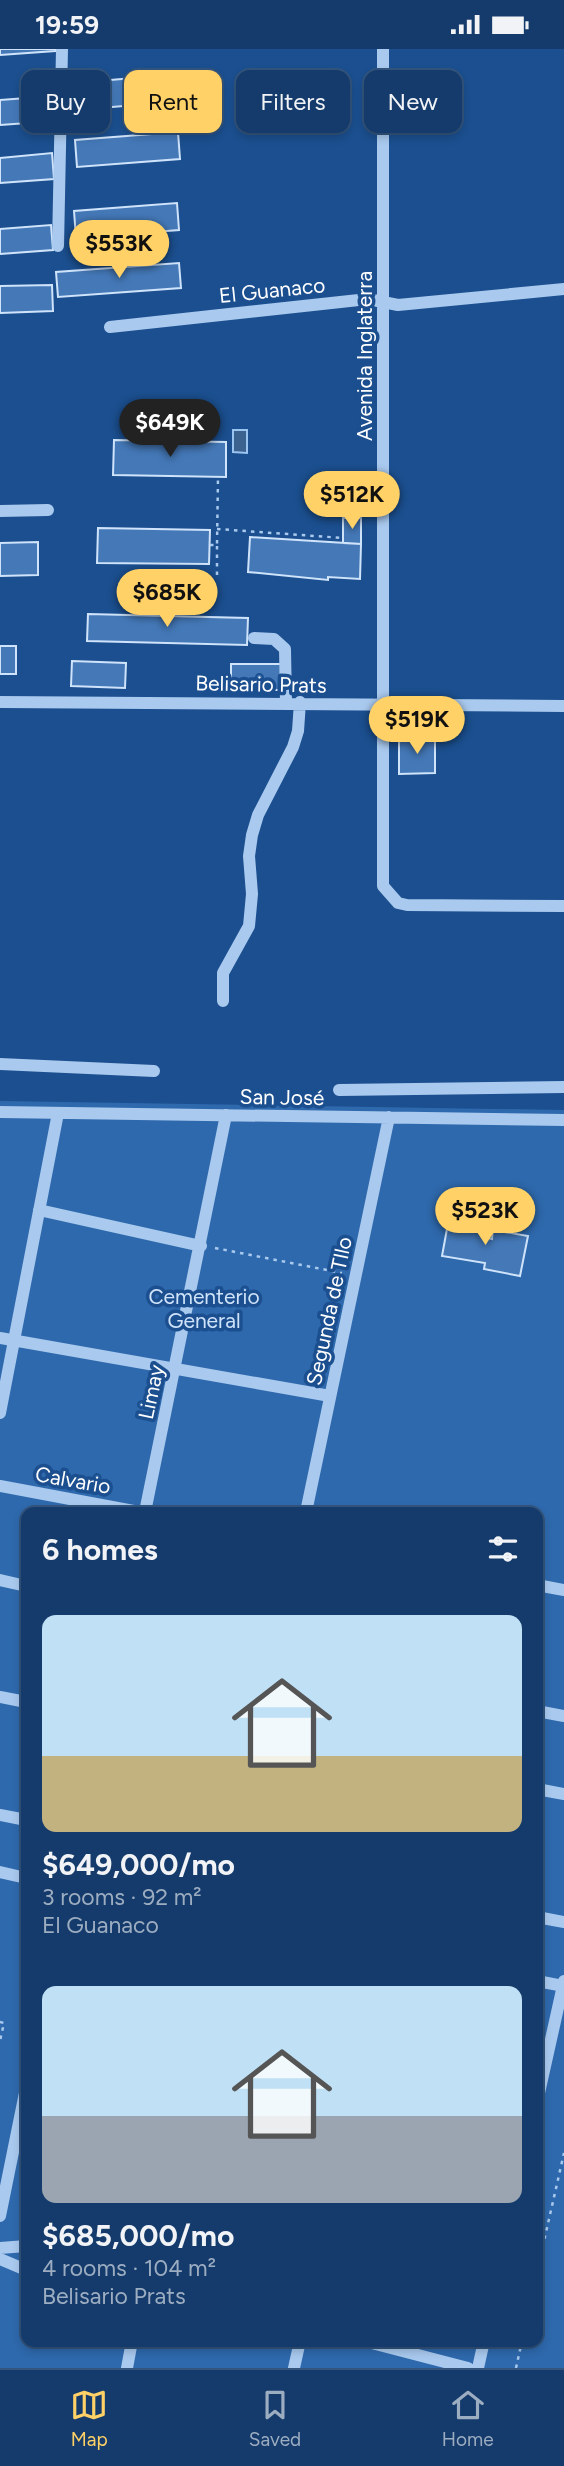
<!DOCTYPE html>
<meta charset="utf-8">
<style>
:root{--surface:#143b6b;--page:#214673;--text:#f1f3f6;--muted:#9dadc1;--line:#33557e;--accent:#ffd166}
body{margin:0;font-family:Figtree,sans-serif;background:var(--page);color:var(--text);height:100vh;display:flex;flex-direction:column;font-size:26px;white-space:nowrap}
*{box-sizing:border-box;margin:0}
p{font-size:23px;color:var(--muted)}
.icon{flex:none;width:38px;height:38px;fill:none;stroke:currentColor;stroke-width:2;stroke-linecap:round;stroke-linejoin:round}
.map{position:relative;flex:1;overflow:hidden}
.sheet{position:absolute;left:21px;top:1458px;width:522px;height:840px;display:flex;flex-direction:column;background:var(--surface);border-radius:14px;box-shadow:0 4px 10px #0003,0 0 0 2px var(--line)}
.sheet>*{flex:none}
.top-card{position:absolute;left:21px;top:21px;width:523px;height:63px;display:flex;gap:14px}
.price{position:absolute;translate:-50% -60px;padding:0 16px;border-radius:24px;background:var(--accent);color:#111;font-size:23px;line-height:46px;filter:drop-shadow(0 2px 4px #0008)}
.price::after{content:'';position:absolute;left:50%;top:42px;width:21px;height:16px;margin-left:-10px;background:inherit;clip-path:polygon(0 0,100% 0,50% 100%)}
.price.selected{background:#222;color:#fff}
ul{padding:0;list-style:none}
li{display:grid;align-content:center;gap:14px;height:371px;padding:0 21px}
li span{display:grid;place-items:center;height:217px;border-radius:14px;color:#555}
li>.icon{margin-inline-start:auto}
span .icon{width:126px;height:126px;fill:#fffc;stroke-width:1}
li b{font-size:30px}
h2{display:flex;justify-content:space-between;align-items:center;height:84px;padding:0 21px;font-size:30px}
.pill{padding:0 24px;border-radius:14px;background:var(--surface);box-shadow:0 4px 10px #0003,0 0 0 2px var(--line);font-size:24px;line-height:63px}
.pill.selected{background:var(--accent);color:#111}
.status{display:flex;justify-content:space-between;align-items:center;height:49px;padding:0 35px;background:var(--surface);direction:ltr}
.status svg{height:19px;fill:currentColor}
.tab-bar{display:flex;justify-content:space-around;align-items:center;height:98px;border-top:2px solid var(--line);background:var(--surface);font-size:19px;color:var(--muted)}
.tab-bar a{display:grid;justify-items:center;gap:4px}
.tab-bar .selected{color:var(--accent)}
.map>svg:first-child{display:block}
.green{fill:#2e69ad;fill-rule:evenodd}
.water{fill:#3c6290;stroke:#9cc4f0;stroke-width:2}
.building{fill:#4478b7;stroke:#cfe3fa;stroke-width:2}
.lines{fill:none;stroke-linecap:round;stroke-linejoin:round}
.path{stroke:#a9c9ee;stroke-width:2.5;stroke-dasharray:3.5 5;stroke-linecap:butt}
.minor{stroke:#a9c9ee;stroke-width:12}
.labels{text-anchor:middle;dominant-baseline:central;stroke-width:7;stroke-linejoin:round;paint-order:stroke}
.street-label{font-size:21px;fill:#fff;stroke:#1b4f8f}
.park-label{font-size:21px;fill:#cfe3fa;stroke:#1b4f8f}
</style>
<div class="status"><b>19:59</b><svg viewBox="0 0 49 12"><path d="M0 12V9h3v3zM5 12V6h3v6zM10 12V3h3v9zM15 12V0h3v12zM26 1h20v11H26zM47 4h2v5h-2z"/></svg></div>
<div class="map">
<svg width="564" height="2319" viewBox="0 0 564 2319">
<rect width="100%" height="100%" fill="#1b4f8f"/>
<path class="green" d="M0,1052L564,1061V2319H0ZM26,1463H537V2292H26Z"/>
<path class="water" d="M233,381H247V404L233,403Z"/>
<path class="building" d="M0,0H55V2L0,6Z
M179,25L181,52L78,61L76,34Z
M53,47L55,72L0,76V51Z
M178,83L180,110L77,118L75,91Z
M52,104L54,130L0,134V109Z
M177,154L179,181L76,189L74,162Z
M51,176L53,201L0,205V180Z
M179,214L181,239L58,248L56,223Z
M52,236L53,262L0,264V237Z
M114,391L226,393V428L113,426Z
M343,469H361V495L343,494Z
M98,479L210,481L209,515L97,514Z
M250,488L361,495L360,530L328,528V531L248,523Z
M38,493V526L0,527V494Z
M88,565L248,569L247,596L87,592Z
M0,597H16V625H0Z
M72,612L126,614L125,639L71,637Z
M231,615H284V641H231Z
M404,690H435V724L399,725V693Z
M449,1169L485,1175L483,1188L492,1190L493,1181L528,1187L520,1227L484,1220L485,1214L442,1207Z"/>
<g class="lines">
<path class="path" d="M217,480L343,489
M210,496H217L218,428
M217,526V496
M215,1199L342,1224
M0,1973L4,1974L0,1992
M537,2223L564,2104
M516,2319L522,2292"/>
<path class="minor" d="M383,0V837L398,854L407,856L564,857
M58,197L62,0
M110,278L368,250L398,256L564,240
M0,462L48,461
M254,589L274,590L285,600L286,653
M0,653L564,657
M223,952V924L249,877L252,845L249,807L252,786L258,766L293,698L298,682L300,653
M0,1015L154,1022
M339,1041L564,1038
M0,1063L564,1071
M39,1161L201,1197
M0,1289L330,1347
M0,1364L58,1064
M0,1437L139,1463
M145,1463L226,1066
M306,1463L389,1068
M0,1531L26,1537
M537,1536L564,1541
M0,1648L26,1653
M537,1662L564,1667
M537,1740L564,1745
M0,1766L26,1771
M0,1823L26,1829
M537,1868L564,1873
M537,1932L564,1937
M537,2053L564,1932
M0,2167L26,2039
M0,2199L26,2197
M0,2210L26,2221
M364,2292L468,2319
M127,2319L132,2292
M294,2319L300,2292
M478,2319L484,2292"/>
</g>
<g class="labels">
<g class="street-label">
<text transform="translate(272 241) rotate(-6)">El Guanaco</text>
<text transform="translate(364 307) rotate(-90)">Avenida Inglaterra</text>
<text transform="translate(261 635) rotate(1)">Belisario Prats</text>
<text transform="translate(282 1048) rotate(1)">San José</text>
<text transform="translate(329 1262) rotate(-78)">Segunda de TIlo</text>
<text transform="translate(151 1343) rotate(-78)">Limay</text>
<text transform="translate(73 1431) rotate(10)">Calvario</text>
</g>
<g class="park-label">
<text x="204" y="1247">Cementerio<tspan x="204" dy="24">General</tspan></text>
</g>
</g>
</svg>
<b class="price" style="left:119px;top:231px">$553K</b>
<b class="price selected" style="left:170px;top:410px">$649K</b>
<b class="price" style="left:352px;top:482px">$512K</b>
<b class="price" style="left:167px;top:580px">$685K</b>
<b class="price" style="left:417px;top:707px">$519K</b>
<b class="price" style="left:485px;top:1198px">$523K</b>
<div class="top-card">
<a class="pill">Buy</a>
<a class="pill selected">Rent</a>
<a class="pill">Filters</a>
<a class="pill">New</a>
</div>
<section class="sheet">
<h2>6 homes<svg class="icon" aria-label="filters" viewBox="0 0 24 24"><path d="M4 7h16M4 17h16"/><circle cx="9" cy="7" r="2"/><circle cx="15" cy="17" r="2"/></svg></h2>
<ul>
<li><span style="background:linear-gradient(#bfe0f5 65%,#c2b280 0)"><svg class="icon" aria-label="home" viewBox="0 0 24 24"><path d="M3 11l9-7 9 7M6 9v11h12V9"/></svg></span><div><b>$649,000/mo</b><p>3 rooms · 92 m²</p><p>El Guanaco</p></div></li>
<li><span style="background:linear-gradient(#bfe0f5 60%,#9aa5b1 0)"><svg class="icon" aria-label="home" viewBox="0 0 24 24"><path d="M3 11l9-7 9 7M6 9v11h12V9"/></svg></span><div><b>$685,000/mo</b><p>4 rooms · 104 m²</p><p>Belisario Prats</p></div></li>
</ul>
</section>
</div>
<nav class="tab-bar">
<a class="selected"><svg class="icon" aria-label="map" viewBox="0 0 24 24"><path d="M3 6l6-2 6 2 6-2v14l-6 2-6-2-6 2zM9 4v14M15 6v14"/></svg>Map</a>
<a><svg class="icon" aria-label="saved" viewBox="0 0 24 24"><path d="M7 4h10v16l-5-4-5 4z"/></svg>Saved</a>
<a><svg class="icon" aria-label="home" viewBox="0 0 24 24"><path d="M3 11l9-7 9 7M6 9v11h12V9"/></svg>Home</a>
</nav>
